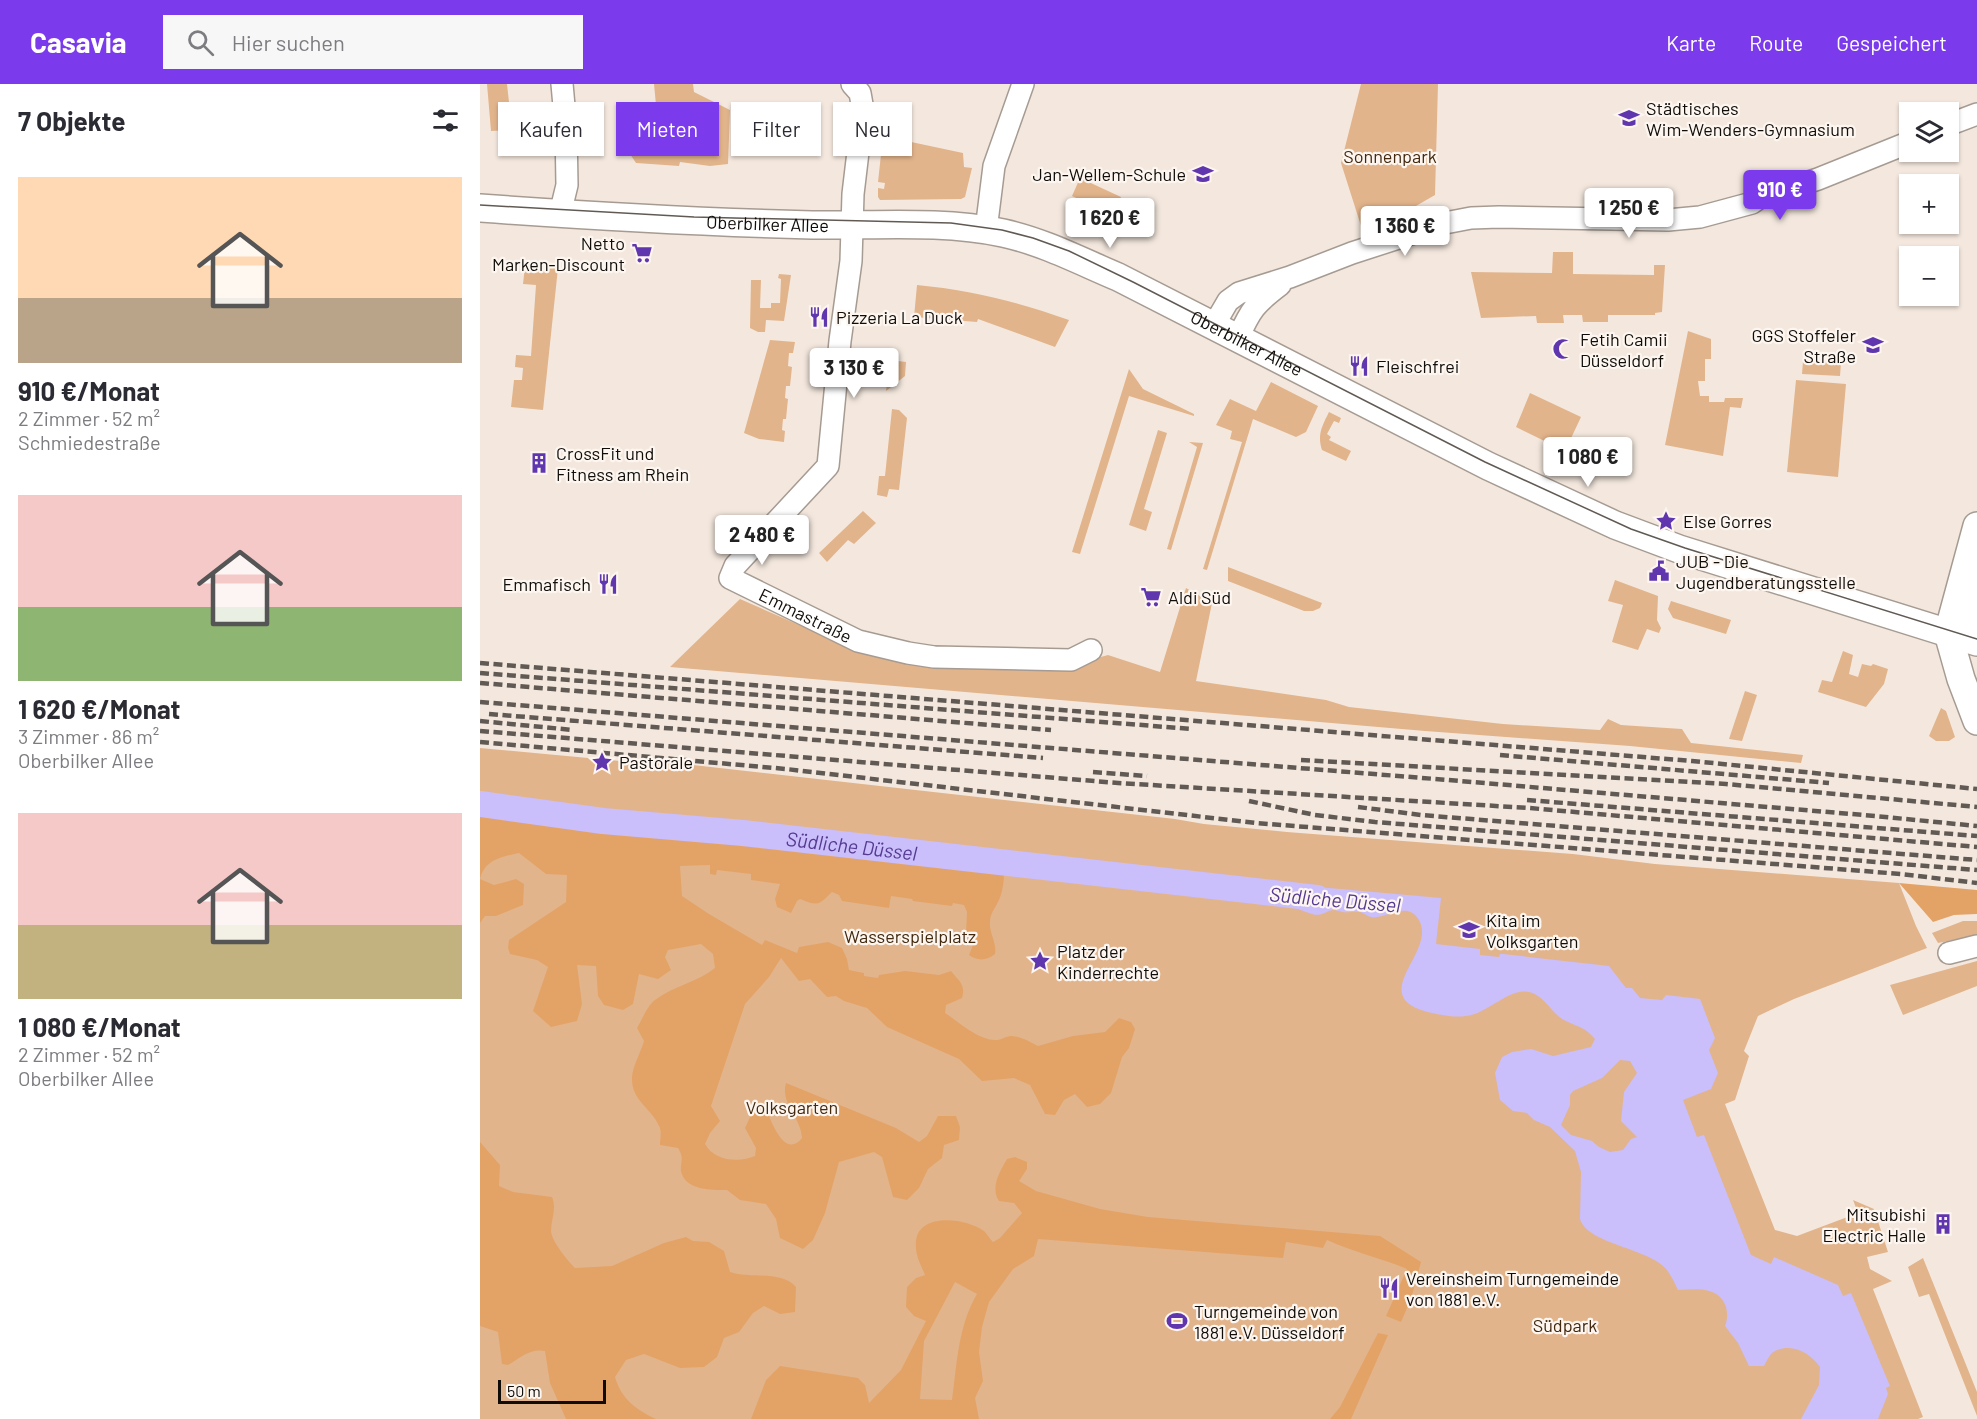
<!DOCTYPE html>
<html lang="de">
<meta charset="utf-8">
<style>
:root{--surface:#fff;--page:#f7f7f7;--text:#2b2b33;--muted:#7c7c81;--accent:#7c3aed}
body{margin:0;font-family:Barlow,sans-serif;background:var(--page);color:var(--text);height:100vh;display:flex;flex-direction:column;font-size:22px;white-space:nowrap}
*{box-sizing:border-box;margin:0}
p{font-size:20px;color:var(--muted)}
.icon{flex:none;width:33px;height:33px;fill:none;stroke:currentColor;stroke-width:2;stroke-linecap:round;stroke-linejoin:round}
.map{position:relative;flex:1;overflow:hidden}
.sheet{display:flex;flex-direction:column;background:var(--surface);width:480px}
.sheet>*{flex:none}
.hud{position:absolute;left:18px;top:18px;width:570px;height:54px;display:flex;gap:12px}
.fabs{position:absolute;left:1419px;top:18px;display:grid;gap:12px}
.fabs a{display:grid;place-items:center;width:60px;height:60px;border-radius:0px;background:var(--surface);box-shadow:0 2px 4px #0004;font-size:30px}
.scale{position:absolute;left:18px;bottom:15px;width:108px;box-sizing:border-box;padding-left:6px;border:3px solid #100d09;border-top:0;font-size:16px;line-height:21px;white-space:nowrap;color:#100d09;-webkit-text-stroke:4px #fdf6f0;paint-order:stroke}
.price{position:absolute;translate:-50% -51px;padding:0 14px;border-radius:6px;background:#fff;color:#222;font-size:20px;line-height:39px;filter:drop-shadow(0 2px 3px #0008)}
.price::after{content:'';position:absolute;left:50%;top:36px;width:18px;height:14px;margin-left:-9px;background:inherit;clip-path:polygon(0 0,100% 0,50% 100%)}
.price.selected{background:var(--accent);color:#fff}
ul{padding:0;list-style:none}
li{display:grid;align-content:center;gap:12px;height:318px;padding:0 18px}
li span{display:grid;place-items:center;height:186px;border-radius:0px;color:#555}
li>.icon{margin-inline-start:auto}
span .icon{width:108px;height:108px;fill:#fffc;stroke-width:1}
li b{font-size:26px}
h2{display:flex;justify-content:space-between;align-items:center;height:72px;padding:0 18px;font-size:26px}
.tag{padding:0 21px;border-radius:0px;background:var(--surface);box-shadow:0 2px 4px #0004;font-size:21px;line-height:54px}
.tag.selected{background:var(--accent);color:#fff}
header{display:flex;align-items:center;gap:36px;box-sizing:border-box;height:84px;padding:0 30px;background:var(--accent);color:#fff}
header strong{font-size:28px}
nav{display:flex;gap:33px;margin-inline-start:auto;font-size:21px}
.search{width:420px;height:54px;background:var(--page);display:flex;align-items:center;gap:15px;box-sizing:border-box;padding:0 21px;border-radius:0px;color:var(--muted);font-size:22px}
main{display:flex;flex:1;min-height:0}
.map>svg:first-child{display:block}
.green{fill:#e2b48b}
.forest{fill:#e3a367;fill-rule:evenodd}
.water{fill:#cabefb;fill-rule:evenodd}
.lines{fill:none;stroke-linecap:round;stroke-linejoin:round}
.river{stroke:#cabefb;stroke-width:26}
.minor-casing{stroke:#a69b92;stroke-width:24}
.major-casing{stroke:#a69b92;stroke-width:30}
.minor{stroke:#fff;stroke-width:21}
.major{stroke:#fff;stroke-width:27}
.tram{stroke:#615a54;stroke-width:1.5}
.rail{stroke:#615a54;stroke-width:4.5;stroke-dasharray:9 4.5;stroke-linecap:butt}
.labels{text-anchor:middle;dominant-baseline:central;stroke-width:4.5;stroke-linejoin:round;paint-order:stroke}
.poi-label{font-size:18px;fill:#100d09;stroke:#fdf6f0;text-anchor:start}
.park-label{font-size:18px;fill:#42290e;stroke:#fdf6f0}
.street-label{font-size:18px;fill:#100d09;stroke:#fdf6f0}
.water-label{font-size:20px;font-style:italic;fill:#543a91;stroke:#fdf6f0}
</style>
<header>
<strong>Casavia</strong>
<div class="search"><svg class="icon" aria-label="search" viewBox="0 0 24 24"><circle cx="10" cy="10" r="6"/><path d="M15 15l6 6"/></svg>Hier suchen</div>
<nav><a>Karte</a><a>Route</a><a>Gespeichert</a></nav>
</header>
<main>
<section class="sheet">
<h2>7 Objekte<svg class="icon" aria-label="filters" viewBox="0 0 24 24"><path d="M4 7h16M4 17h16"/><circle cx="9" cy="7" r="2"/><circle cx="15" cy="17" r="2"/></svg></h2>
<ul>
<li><span style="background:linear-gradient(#ffd9b3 65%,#b9a48a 0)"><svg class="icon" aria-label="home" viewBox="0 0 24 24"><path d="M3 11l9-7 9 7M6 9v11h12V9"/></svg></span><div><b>910 €/Monat</b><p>2 Zimmer · 52 m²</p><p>Schmiedestraße</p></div></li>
<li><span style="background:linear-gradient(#f6c9c9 60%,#8fb573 0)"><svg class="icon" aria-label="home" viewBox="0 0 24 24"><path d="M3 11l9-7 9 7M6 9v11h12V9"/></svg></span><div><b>1 620 €/Monat</b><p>3 Zimmer · 86 m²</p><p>Oberbilker Allee</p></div></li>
<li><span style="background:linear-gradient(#f6c9c9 60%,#c2b280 0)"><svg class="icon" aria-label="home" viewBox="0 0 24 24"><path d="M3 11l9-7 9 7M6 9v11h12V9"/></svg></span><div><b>1 080 €/Monat</b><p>2 Zimmer · 52 m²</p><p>Oberbilker Allee</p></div></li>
</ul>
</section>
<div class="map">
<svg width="1497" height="1335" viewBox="0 0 1497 1335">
<rect width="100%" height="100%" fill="#f4e8de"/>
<path class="green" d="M7,0H27L32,46L11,47Z
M174,0H213L214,8L250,26L248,80L230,82L200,78L199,82L156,79L144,61L154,60V55L179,53Z
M881,0H958L955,111L922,130L882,145L861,79Z
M329,23L338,31L336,56L317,54V51H313L315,34Z
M403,52L483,69L484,83L492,84L485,113L481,115L400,116L398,113V104L404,105L405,99L398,98Z
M600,94L641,113L634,131L592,112Z
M1073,168H1093V190L1174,191V181H1185L1182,228L1175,229V231H1128V238H1103L1102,231H1083L1084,239H1057L1056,232L1001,234L991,188L1072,189Z
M45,182L78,184L63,326L31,323L34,296H42L43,284L35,283L36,271L51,272L56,201L43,200Z
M299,190L311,191L304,237L286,236L285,248H278L270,244L271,196H281L280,224H291V219H300L301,195L298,194Z
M437,201C491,206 538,218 589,236L575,263L498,235L497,238L434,233Z
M1208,247L1231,255V275H1225V297H1218L1220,312H1229V318H1244L1245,314H1263L1261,324L1250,323L1243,372L1185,361Z
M290,256L315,258L313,269H309L308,282L312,283L310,302H306L305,314L308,315L306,335H303L302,346L305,347L304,358L279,355L264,349Z
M410,276L426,278L425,292L406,307Z
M1323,277L1361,279L1360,292L1322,290Z
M649,285L663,305L714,330V332L649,312L600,470L592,468Z
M1316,296L1366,300L1358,393L1307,388Z
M791,298L838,322L826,348L816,353L773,335L727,486L723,485L762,358L750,355L752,347L736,341L750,315L776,327Z
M1050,309L1101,333L1085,367L1036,343Z
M412,325L419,326L427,334L419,406L409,405L407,413L397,411L399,392H405Z
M849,328L861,334L859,339L854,337L847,350L851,353L849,356L871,367L866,377L842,366C837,351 842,342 849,328Z
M678,346L687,349L664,425L672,428L666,447L649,441Z
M709,358L723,359L691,466L687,465L717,363Z
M383,427L396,439L374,460L368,456L347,478L339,469Z
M748,483L842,519L840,524L833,527H824L748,497Z
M1135,496L1178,512L1177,536L1181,544L1179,549L1167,545L1158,566L1132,558L1143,521L1128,517Z
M706,504L732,519L716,597L846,616L869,623L1023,640L1120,646L1128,635L1141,641L1202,645L1211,659L1323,671L1321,679L1150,662L945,647L190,583L260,515L374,565L617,574L628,571L680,588Z
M1191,517L1251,536L1246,550L1193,534L1188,525Z
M1363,567L1373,571L1369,590L1378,593L1382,580L1391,582L1393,580L1408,585L1404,600L1386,623L1338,608L1342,596L1352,598Z
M1265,607L1277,611L1262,657L1249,655Z
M1461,624L1466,627L1475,653L1469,657H1456L1449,652Z
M0,664L151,678L171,677L213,681L695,735L724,740L807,748L1093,770L1175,780L1419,799L1436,842L1447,864L1314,915L1278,932L1264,967L1269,972L1255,1016L1245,1020L1295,1146L1317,1152L1378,1129L1373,1116L1394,1125L1408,1168L1387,1173L1390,1185L1412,1197L1393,1205L1443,1333L1438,1335H0Z
M1483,837H1497V851L1458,859L1452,849Z
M1497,877V902L1423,931L1410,901Z
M1443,1174L1497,1308V1332L1449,1210L1439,1213L1428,1183Z"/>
<path class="forest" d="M0,725L113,740L217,748L524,782C524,793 524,805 519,816C516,823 510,829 510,838C509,850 517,858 515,870C507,877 497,877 489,871L493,861V849L486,850L487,828L484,821L473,819L472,822L433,817L432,815L411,812L409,824L362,817L359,811L352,808C338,822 338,822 320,815L317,817L311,829L297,823L295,815L300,800L271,796V790L237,786L236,791L230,790V781L200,782L202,812L229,830L282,861L285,856L317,869L319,863L348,858L362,864L367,875L369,886L384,889V892L398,894L399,891L425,887L459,891L471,887C479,897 486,901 482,914L466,921L465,929C479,938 499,957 517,956C521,956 526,952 531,952C540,952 550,958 558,962L593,952L625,948L639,934L651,938L655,945L649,964L642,973L631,1009L620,1020L607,1023L595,1010L584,1016L575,1031L565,1030L550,1001L534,994L502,997L479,975L407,943L387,924L364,917L356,912L347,913L330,895L319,897L301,874L289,893L265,920L231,1022L240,1037L230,1049L225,1060C234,1077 259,1079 275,1072L276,1064L265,1044L272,1029L287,1027C292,1039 305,1075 322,1054C321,1033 300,1020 306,999L416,1044L439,1058L447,1052L458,1032H476L480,1043L479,1056L464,1061L462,1074L448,1085L439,1104L427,1116L413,1113L402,1073L394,1068L359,1078L345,1129L333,1156L323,1165L300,1154L296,1135L286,1120L260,1116L247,1106C233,1106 205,1107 201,1087C200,1076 205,1076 198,1064L180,1061C180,1055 182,1047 179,1042C171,1023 151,1017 152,993C153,981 161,968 164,957L157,944C162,936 167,922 175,916C193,902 218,898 235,884L233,870L221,860L188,866L185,873L191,886L178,895L159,890L153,920L143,926L124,921L118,912L116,882L97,881L102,920L97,937L71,943L53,927L68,883L57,876L30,870L28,864L29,856L86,818L87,791L66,790L39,769C22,773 5,775 0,795L14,801L36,795L44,800L43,821L16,832H5L0,839Z
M1419,799L1497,806V830L1474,831L1453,838Z
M0,1058L20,1081L19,1102L33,1108L72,1113C77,1125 71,1135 71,1147C72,1158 88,1177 95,1184L132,1182L184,1159L206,1153L213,1157L229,1158L244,1167L250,1188C270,1195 301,1186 316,1203L315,1228L300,1230L284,1222L273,1229L259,1248L244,1254L237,1273L224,1283L200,1284L164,1270L146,1276L135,1293C141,1314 156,1326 176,1335H86L70,1299L65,1267C50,1264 40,1274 28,1281L22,1280L18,1248L0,1242Z
M535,1073L547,1078V1085L539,1097L556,1107L620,1125L668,1133L900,1152L941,1178L931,1215L921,1238L906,1232L927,1185C901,1174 873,1168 847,1156L843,1164L806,1158L803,1174L558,1155L554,1172L533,1185L509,1218L502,1243L499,1268L503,1297L495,1314L499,1335H271L286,1296L300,1282L378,1294L385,1301L389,1319L421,1286L446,1237L434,1232L426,1223L427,1203L436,1194L445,1191C442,1183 436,1173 436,1164C432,1127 485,1133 504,1147C507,1150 510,1155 513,1158L520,1154L542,1129L534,1119L519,1117C510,1104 520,1087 527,1075ZM475,1198L497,1210C478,1242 477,1280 472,1316L440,1315L444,1257Z
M898,1249L908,1251L871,1335H850L860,1323Z"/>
<path class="water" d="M804,800L961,814L956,860L1000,865V871L1019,873L1020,870H1023L1129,882L1146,904H1152L1160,914L1182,916L1186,911L1220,915L1235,954L1229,966L1238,989L1231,1005L1203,1016L1217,1053L1224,1051L1271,1171L1291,1180L1294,1173L1358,1201L1363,1212L1371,1209L1410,1302L1406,1304L1408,1310L1398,1335H1321L1339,1301L1340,1283C1330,1268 1309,1257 1292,1269C1289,1272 1286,1278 1284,1282H1269L1258,1259L1245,1242C1247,1237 1248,1230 1246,1223C1239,1202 1216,1205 1198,1206C1194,1198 1190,1188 1183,1182C1164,1164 1107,1159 1100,1135L1101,1088L1095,1067L1070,1043L1054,1036L1047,1029L1033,1027L1020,1016L1015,989L1022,973L1032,968L1051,965L1073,972L1111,963L1115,955C1104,942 1097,943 1084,936C1071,929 1065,912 1049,908C1030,903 1007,930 986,932C973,934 954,930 941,926C888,907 963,863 936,832C926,820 908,832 897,833C890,835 886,830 880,828C874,827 867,829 862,828C861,827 854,826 853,826C846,827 841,833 832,830C822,827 812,822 802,819ZM1140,976L1150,977L1157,989L1144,1008L1141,1037L1157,1053L1151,1055L1143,1066L1130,1068L1119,1063L1112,1057L1091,1051L1081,1041L1090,1021V1011L1093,1007L1122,994Z"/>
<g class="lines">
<path class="river" id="s1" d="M0,720L123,737L263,749L837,814"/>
<g class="minor-casing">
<g id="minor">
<path id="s2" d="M372,0L380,9L383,26L373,110L371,177L360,257L348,382L255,482L250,494L378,557L428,569L454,573L591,576L611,566"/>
<path d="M1468,41L1497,30"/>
<path d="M80,130L87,101L86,44L82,0"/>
<path d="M506,146L514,82L543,0"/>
<path d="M734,241L748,217L759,209L810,193L872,169L965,139L991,134L1019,133L1188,136L1220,133L1272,119L1286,109L1311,104L1338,95L1430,58"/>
<path d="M758,254C771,225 775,220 800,201"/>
<path d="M1469,869L1497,862"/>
</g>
</g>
<g class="major-casing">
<g id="major">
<path id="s3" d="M0,124C111,132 221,138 332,141C396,142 461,136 523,149C564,158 600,177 638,193L1008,382L1135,441L1199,465L1497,558"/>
<path d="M1497,442L1468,549L1481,595L1497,637"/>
<path d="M1497,495L1492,515L1497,537"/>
</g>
</g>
<use href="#minor" class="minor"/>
<use href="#major" class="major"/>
<path class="tram" d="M0,121L214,133L471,139L522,146L553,154L589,167L653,198L1005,378L1151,445L1205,464L1497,555"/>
<path class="rail" d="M0,579L1212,677L1497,705
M0,589L712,645
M0,599L571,646
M0,618L968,696L1395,732L1497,742
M9,630L563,674
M0,637L93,646
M0,647L638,699L1049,724L1497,763
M0,658L306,685L776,739L1421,790L1497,799
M1020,671L1349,699
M821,676L1246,700L1497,723
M613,688L667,692
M1047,716L1497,752
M769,717L835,731L895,738L1497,786
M878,723L941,731L1497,776"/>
</g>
<defs>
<g id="school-bare" transform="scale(1.62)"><path d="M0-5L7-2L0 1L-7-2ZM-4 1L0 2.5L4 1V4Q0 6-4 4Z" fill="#5f36ae" stroke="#fdf6f0" stroke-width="2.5" paint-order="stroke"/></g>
<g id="supermarket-bare" transform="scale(1.62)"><path d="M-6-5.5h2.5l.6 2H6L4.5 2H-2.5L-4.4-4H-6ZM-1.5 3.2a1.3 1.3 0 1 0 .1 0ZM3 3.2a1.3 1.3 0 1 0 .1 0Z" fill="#5f36ae" stroke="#fdf6f0" stroke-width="2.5" paint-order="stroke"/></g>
<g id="restaurant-bare" transform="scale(1.62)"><path d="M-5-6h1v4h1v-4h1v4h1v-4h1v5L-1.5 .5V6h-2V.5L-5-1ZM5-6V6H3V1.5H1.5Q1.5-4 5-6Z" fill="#5f36ae" stroke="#fdf6f0" stroke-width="2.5" paint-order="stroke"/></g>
<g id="mosque-bare" transform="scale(1.62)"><path d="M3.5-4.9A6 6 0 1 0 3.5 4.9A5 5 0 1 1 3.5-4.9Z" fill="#5f36ae" stroke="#fdf6f0" stroke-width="2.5" paint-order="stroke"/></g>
<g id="building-bare" transform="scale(1.62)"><path d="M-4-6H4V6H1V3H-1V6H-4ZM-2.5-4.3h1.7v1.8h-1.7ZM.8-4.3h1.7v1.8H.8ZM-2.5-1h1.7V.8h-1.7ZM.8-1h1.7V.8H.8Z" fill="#5f36ae" stroke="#fdf6f0" stroke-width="2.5" paint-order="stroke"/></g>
<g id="sight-bare" transform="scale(1.62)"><path d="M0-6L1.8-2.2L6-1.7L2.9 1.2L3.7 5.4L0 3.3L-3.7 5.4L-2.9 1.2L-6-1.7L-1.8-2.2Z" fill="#5f36ae" stroke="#fdf6f0" stroke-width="2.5" paint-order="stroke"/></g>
<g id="civic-bare" transform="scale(1.62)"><path d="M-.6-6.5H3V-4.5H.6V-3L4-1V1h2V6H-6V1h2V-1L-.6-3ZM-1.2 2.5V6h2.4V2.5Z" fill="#5f36ae" stroke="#fdf6f0" stroke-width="2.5" paint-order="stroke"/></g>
<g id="stadium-bare" transform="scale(1.62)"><path d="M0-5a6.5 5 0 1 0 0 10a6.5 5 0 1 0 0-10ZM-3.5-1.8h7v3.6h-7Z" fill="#5f36ae" stroke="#fdf6f0" stroke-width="2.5" paint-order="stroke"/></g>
</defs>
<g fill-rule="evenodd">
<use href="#school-bare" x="1149" y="34"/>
<use href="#school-bare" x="723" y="90"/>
<use href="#supermarket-bare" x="162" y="169"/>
<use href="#restaurant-bare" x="339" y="233"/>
<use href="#school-bare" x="1393" y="261"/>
<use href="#mosque-bare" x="1083" y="265"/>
<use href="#restaurant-bare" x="879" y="282"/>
<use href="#building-bare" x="59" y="379"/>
<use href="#sight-bare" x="1186" y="437"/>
<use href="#civic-bare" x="1179" y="487"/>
<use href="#restaurant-bare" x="128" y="500"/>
<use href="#supermarket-bare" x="671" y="513"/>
<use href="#sight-bare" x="122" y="678"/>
<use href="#school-bare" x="989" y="846"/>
<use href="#sight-bare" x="560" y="877"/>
<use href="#building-bare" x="1463" y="1140"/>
<use href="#restaurant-bare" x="909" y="1204"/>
<use href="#stadium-bare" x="697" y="1237"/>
</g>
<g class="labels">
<g class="poi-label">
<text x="1166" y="24">Städtisches<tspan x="1166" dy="21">Wim-Wenders-Gymnasium</tspan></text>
<text x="706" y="90" text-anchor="end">Jan-Wellem-Schule</text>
<text x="145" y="159" text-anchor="end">Netto<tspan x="145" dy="21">Marken-Discount</tspan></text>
<text x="356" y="233">Pizzeria La Duck</text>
<text x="1376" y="251" text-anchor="end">GGS Stoffeler<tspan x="1376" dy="21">Straße</tspan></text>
<text x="1100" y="255">Fetih Camii<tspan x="1100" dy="21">Düsseldorf</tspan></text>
<text x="896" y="282">Fleischfrei</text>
<text x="76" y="369">CrossFit und<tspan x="76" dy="21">Fitness am Rhein</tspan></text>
<text x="1203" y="437">Else Gorres</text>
<text x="1196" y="477">JUB - Die<tspan x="1196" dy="21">Jugendberatungsstelle</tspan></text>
<text x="111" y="500" text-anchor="end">Emmafisch</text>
<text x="688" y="513">Aldi Süd</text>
<text x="139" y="678">Pastorale</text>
<text x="1006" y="836">Kita im<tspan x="1006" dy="21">Volksgarten</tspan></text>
<text x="577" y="867">Platz der<tspan x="577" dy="21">Kinderrechte</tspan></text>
<text x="1446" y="1130" text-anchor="end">Mitsubishi<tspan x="1446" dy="21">Electric Halle</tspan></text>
<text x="926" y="1194">Vereinsheim Turngemeinde<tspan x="926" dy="21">von 1881 e.V.</tspan></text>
<text x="714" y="1227">Turngemeinde von<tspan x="714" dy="21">1881 e.V. Düsseldorf</tspan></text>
</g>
<g class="park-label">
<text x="910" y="72">Sonnenpark</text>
<text x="430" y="852">Wasserspielplatz</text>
<text x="312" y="1023">Volksgarten</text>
<text x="1085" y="1241">Südpark</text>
</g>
<g class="street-label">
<text stroke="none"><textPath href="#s3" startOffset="288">Oberbilker Allee</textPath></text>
<text stroke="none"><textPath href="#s3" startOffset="792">Oberbilker Allee</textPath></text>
<text stroke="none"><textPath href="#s2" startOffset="621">Emmastraße</textPath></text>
</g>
<g class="water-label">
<text stroke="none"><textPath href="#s1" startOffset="374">Südliche Düssel</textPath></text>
<text transform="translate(855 815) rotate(5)">Südliche Düssel</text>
</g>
</g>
</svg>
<div class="fabs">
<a><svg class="icon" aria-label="layers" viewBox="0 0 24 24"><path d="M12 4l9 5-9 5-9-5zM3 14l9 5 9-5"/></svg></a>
<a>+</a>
<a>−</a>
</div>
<div class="scale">50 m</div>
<b class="price selected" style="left:1300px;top:137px">910 €</b>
<b class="price" style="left:1149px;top:155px">1 250 €</b>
<b class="price" style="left:630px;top:165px">1 620 €</b>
<b class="price" style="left:925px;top:173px">1 360 €</b>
<b class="price" style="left:374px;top:315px">3 130 €</b>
<b class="price" style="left:1108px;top:404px">1 080 €</b>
<b class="price" style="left:282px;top:482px">2 480 €</b>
<div class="hud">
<a class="tag">Kaufen</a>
<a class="tag selected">Mieten</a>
<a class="tag">Filter</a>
<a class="tag">Neu</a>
</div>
</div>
</main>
